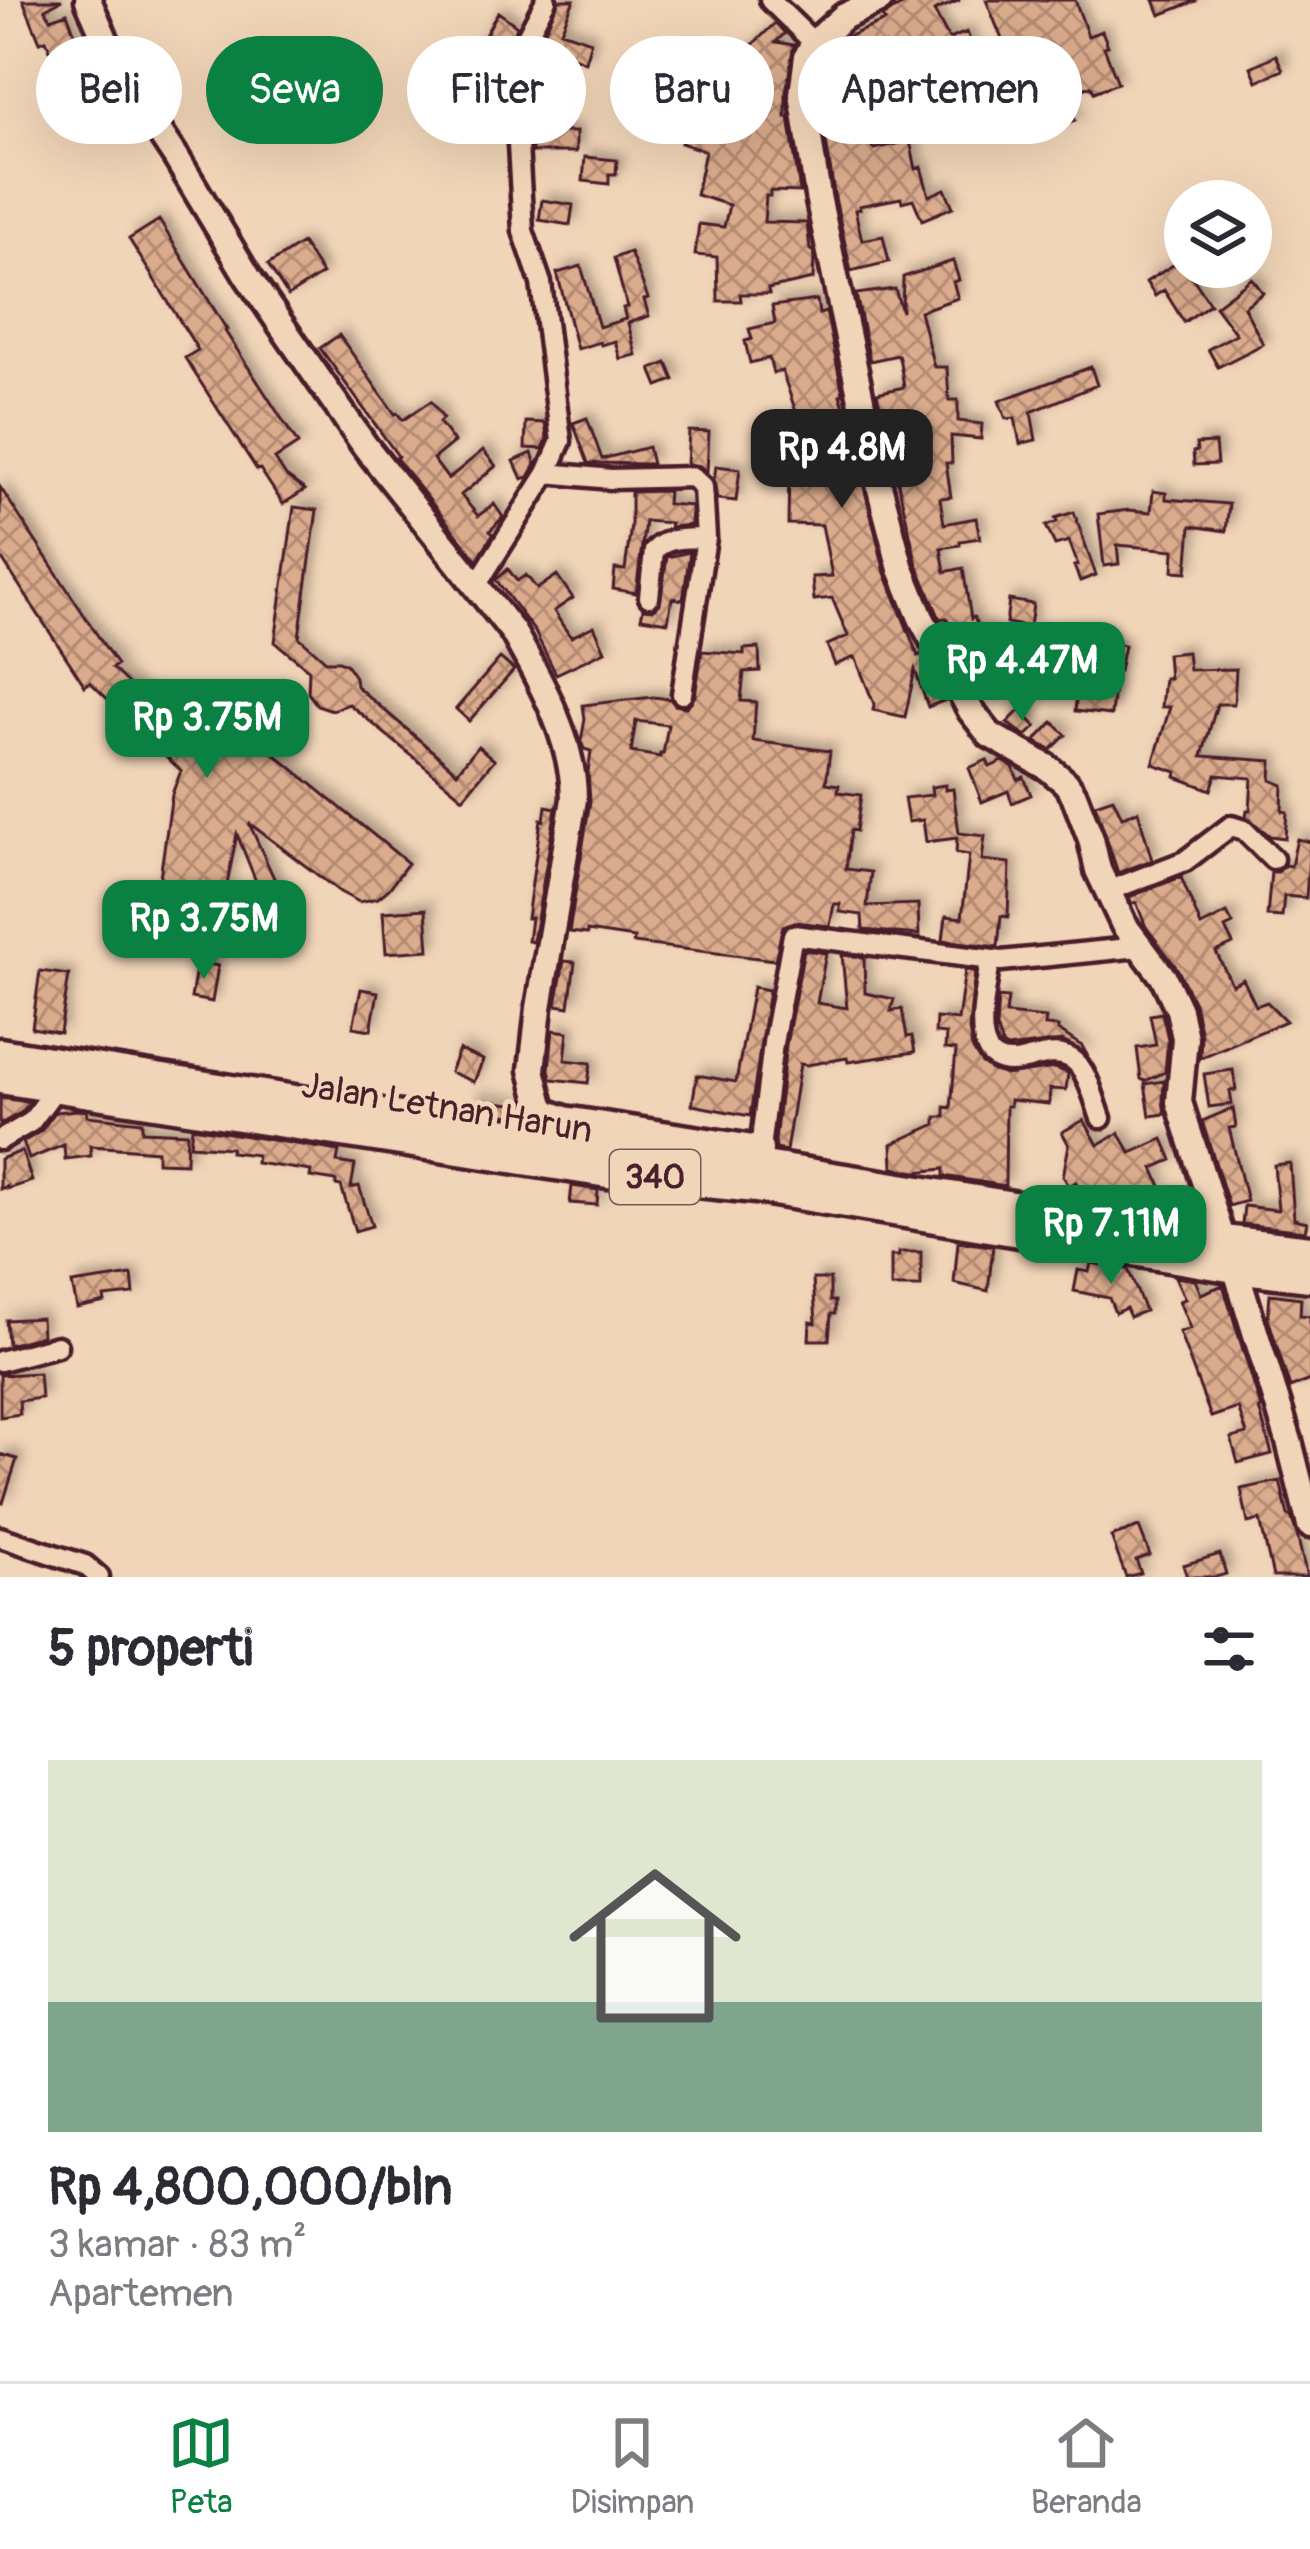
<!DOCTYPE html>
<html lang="id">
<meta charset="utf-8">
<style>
:root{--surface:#fff;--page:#f7f7f7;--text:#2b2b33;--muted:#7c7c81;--line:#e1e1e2;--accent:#0b8043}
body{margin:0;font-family:Pangolin,sans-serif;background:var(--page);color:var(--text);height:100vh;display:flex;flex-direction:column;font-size:45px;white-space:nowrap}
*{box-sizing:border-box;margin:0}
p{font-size:39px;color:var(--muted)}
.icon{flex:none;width:66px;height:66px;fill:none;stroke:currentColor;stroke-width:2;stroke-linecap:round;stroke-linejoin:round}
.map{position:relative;height:1577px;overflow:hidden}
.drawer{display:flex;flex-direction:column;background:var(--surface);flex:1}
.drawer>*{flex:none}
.guide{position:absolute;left:36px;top:36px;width:1239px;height:108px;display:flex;gap:24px}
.controls{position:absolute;left:1164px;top:180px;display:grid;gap:24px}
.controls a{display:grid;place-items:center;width:108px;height:108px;border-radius:50%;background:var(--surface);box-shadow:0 12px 48px #0002;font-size:60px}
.price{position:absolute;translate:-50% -102px;padding:0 27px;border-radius:24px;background:var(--accent);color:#fff;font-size:39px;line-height:78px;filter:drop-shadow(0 3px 6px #0008)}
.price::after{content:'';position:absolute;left:50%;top:72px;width:36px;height:27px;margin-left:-18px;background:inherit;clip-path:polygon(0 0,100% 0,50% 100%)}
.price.selected{background:#222;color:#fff}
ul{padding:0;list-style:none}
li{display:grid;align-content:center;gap:24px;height:636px;padding:0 48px}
li span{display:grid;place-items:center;height:372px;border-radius:0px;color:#555}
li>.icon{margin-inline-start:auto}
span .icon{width:216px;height:216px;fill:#fffc;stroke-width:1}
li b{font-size:51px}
h2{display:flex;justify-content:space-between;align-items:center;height:144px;padding:0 48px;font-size:51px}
.pill{padding:0 42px;border-radius:54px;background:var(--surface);box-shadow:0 12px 48px #0002;font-size:42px;line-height:108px}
.pill.selected{background:var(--accent);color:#fff}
.tabs{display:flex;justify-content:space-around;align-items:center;height:168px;border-top:3px solid var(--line);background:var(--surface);font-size:33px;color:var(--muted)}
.tabs a{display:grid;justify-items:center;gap:6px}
.tabs .selected{color:var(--accent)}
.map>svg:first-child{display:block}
.building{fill:url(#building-cross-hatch);stroke:#4a1f2b;stroke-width:3;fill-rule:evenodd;filter:url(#shadow)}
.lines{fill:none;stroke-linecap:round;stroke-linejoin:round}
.minor-casing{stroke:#4a1f2b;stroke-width:27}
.tertiary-casing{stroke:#4a1f2b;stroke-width:33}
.primary-casing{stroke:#4a1f2b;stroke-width:39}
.minor{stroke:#f1d5b8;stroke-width:18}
.tertiary{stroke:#f1d5b8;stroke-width:24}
.primary{stroke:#f1d5b8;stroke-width:30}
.labels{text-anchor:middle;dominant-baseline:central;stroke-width:10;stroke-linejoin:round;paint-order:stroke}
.shield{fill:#f1d5b8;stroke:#7c5655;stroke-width:3}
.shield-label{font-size:33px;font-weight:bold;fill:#4a1f2b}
.street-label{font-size:36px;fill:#4a1f2b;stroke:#f1d5b8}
</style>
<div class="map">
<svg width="1310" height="1577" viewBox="0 0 1310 1577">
<defs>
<pattern id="building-cross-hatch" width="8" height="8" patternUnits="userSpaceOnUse" patternTransform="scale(3)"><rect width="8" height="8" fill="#daab8c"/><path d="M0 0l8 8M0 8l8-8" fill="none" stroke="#b38b73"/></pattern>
<filter id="shadow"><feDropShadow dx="6" dy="-6" stdDeviation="6" flood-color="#0004"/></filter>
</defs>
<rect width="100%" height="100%" fill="#f1d5b8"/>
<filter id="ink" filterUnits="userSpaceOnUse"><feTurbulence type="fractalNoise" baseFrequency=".00833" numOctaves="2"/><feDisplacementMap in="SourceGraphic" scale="24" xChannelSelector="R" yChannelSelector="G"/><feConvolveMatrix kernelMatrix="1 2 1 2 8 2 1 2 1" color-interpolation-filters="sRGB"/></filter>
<g filter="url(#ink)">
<path class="building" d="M23,0H62L45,9L51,19L67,13L78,43L83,41L93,66L95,65L111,92L90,106L55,51L51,53L46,40L40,42Z
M559,0H574L561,31L591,41L585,62L539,43Z
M914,0H960L934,11L949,39L967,32L975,54L951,62L953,68L894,90L891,81L861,91L872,147L874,149L910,141L916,169L921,167L929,196L945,189L953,207L922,220L913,199L902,202L901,198L859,206L860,209L855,210L862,240L883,236L889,262L851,271L834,193L819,94L822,71H834V65H853L844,38L885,21L882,17L894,9Z
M986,0H1075L1088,36L1102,31L1108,46L1104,47L1118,83L1094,92L1091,86L1067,95L1075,120L1049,129L1042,109L1029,114L1012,67L995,74L990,61L1008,54Z
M1154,0H1196V1L1160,15Z
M498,12L517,26L504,62L478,48Z
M775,23L785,33L776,42L794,45L786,92V117H789L800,192L770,191V196H766L764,222L807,223L810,250L813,251L814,257L813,279L768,289L769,294H740L741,301H718L717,257L695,255L699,224L724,227L729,205L696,195L705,151L681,143L687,125L726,137L728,113L744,114L749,80L733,64Z
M1276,55L1283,70L1257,81L1251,67Z
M538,68L554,69L553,94L537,93Z
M532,108H547L548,132H576V152H532Z
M585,157L617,160L616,174H609V184L583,181Z
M542,200L573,205L570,225L539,220Z
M159,220L227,330L225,331L298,444L275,459L286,476L305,490L283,504L260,469L257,470L185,358L198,350L129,239Z
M302,243L322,274L288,296L268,265Z
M630,252L648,298L644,300L649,316L628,323L636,355L620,359L615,341L601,345L600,342L577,349L557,273L581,266L599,327L626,319L623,308L627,307L614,258Z
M1181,260L1210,304L1184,322L1164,290L1155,296L1146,282Z
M953,261L959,280L953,282L958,298L920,311L934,367H947L949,400H958V421L982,424L981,439L951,436L952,463H946L951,497L940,498L944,524L976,518L980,538L960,541V545L941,548L945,572L963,568L971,619L974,617L980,632L990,628L1008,675L987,683L982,672L971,676L953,642L947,618L940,619L917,564L877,393L904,387L900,362L898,355L870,361L856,294L895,289L902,312L903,277Z
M1252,278L1263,293L1244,307L1263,344L1218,367L1208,349L1236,334L1215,306Z
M817,300L819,314L826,312L843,394L840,395L849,422L885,573L918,656L922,654L946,700L928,707L915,670L905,717L873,710L874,704L855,657L835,665L827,645L848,636L832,598L814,600L812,577L832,576L822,525L788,524L789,468L800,469V463L822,464L809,418L799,421L782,371L773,373L769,358L750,363L745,341L752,339L749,329L775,323L772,306Z
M339,335L395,414L397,413L403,420L431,401L443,418L439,422L454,442L433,459L448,479L483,450L496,466L461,495L478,516L494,504L503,517L490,531L493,534L477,560L396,458L398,456L320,348Z
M667,363L674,380L658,386L651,369Z
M1091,367L1097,385L1031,412L1036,440L1020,444L1015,418L1006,419L999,401Z
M587,418L602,459L648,447L652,464L588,463L573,423Z
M526,422L545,423L547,438L543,449L525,448Z
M689,431L709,432L707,472L700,466L687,464Z
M1215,443L1217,464L1194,465L1193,452L1197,451L1196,444Z
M532,453L536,464L529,477L522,479L514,461Z
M716,466L740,469L736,501L717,499L714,480Z
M0,487L117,665L112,668L199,752L213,744L233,740L253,743L271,751L408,863L389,889L378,898L359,902L340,892L249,823L282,896L265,904L237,834L221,915L214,926L198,936L182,939L147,934L152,890L158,891L172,794L181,771L90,682L85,686L0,556Z
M668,491L667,504L691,506V525L670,527L671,523L645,521L636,593L613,589L615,569L625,570L631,525V492Z
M1153,491L1166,493V499L1229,504L1226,531L1191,526L1187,572L1173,571L1174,550L1117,545L1119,564L1104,566L1098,514L1129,510L1151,512Z
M294,507L317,510L299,637L326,661H339L346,664L355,677L356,686L457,772L478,746L494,760L463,798L349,704L332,710L317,705L308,693L309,670L275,642Z
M1074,512L1096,575L1080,581L1074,566L1078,565L1069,541L1055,545L1046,526L1057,522L1055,518Z
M690,552L683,600L672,598L668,622L641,618L643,609L653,610L660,604L667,557Z
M508,569L517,581L526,575L537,589L557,575L573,598L554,611L563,626L571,637L594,626L605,651L556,674L535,632L496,580Z
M1009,600L1033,604L1030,627L1006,623Z
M1107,631L1108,638L1102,640V642L1124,645L1119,671L1116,670L1111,715L1075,711L1078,681L1093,683L1100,649L1076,650V645L1035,653L1033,640L1073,632Z
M759,648L760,671L744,672L741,701L756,702L753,741L830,751L826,783L839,785L838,792L861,795L856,831L851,830L846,869L871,872L867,906L918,904L919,935L863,930L862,915L840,912V904H834L830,926L795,922L783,926L775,960L633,943L634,938L587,931V934L569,932L590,801L588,772L591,751L584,749L581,741L585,719L583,705L653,697L670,699L675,705L686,707L695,696L702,651L744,654V649ZM636,721L668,725L663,754H660V757L631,752Z
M1187,652L1189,670L1236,669L1234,704H1217L1202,756L1272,761L1271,780L1283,785L1282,811L1287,812L1285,838L1270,836L1246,817L1247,810H1250L1252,778L1216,775L1211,790L1176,777L1177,772L1153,764L1170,707H1161L1164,678H1169L1167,654Z
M500,658L514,670L469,721L456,709Z
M1020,710L1036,727L1026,736L1007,723Z
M1053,722L1066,735L1051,750L1035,741Z
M987,760L990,767L1003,761L1013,767L1018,780L1024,777L1031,795L1012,803L1008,791L982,802L969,768Z
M945,785V790L953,789L959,833L985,836L982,860L1010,863L1008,917L1001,916L998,947L943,940L946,916L962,918L969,855L956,853L957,838L926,842L923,820L908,822L904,798L932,795L931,787Z
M1113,798L1122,817L1138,811L1152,860L1118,873L1095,804Z
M546,806L556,808L533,942L528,941L531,918H527L541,819L544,820Z
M1297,839L1310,842L1306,898L1284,896L1282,917L1267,916L1271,872H1278L1285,865L1291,866Z
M1181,877L1201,926L1227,913L1233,924L1225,928L1233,944L1216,952L1232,985L1243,979L1256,1006L1267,1002L1286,1021L1200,1058L1201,1035L1194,1003L1177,968L1146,927L1136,902L1132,904L1129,897Z
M426,909L429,950L386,953L383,912Z
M804,950L826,953L817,1003L847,1008L842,955L864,957L865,993L894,999L891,1011L902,1009L907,1037L912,1036L915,1052L848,1062L847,1058L807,1065L800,1064L786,1151L776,1149L775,1141L786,1045Z
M564,961L575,962L569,1007L556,1005Z
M197,962L218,966L212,1002L191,998Z
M965,970L975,971L969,1030L972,1048L982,1064L1005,1075L1055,1068L1068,1073L1066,1090L1050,1089L1049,1104L1010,1100V1106H1006L1005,1186L944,1176V1169L916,1172L893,1168L892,1144L936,1124V1117H945V1107L951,1108L956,1050L945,1049L946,1034L935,1033L936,1018L958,1020Z
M40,971L69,975L60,1033L32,1028Z
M753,987L769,990L750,1116L692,1105L697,1075L736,1082Z
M361,989L378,992L371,1030L353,1027Z
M998,997L1008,998L1006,1014L1046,1018L1045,1026L1058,1027V1030L1082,1046L1086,1053L1062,1041L1007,1048L1002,1045L996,1028Z
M1162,1013L1168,1039L1165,1072L1145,1081L1141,1079L1137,1048L1156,1045L1150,1015Z
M553,1030L568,1032L565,1060L591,1063L588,1083L551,1079L549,1069Z
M459,1050L483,1060L474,1082L450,1072Z
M1233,1070L1236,1090L1230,1091L1232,1104L1209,1107L1204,1074Z
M1164,1081L1163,1100L1165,1114L1150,1116L1145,1084Z
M0,1098L29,1102L22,1112L0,1124Z
M474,1099L519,1105L517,1116L473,1109Z
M1233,1108L1236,1127L1229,1128L1247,1201L1229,1206L1202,1121Z
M79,1110L87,1111V1116L142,1122V1131L187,1133L186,1163L157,1162V1151L90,1146L91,1156L65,1159L64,1145L29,1159L23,1142L41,1131L55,1112Z
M1084,1120L1098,1145L1119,1133L1131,1153L1163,1139L1172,1160L1153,1168L1161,1186L1116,1204L1084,1199L1076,1182L1069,1186L1063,1176L1069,1145L1062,1132Z
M192,1127L339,1151L337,1162L355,1165L351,1188L359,1186L372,1226L355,1231L341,1186L336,1185V1181L310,1177L311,1171L256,1163L257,1155L230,1152L231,1148L190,1145Z
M22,1151L32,1181L7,1189V1186L0,1189V1159Z
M1290,1163L1294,1219L1307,1222L1305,1231L1242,1224L1244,1206L1278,1210L1274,1165Z
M572,1186L598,1190L597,1205L570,1203Z
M958,1242L993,1246L988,1291L954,1283Z
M899,1252H921V1287H891V1256H899Z
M1091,1263L1128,1269L1145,1311L1130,1317L1126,1308L1115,1313L1109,1298L1074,1291L1078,1270L1089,1272Z
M132,1275L134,1294L104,1297L105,1302L77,1308L72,1284Z
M1175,1277L1195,1280L1201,1294L1223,1285L1261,1408L1259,1409L1272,1454L1238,1463L1231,1438L1247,1434L1238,1408L1211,1417L1179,1332L1190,1328L1179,1301L1185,1299Z
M813,1279H830V1301H835V1314H831L829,1340H809L810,1322L816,1323Z
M1270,1294L1301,1298L1300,1315L1310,1316V1380L1290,1388L1268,1318Z
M41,1318L42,1336L8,1345L6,1320Z
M39,1373L41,1398L19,1401L20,1414L0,1417V1375Z
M0,1454L17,1459L3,1503H0Z
M1280,1481L1288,1516H1291L1297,1535L1307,1577H1273L1260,1520L1248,1523L1241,1489Z
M1139,1527L1150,1555L1136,1560L1141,1573L1126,1577L1111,1537Z
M1220,1554L1226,1574L1216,1577H1187L1183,1565Z"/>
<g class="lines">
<g class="minor-casing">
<path id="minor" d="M770,0L814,43
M547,473L611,479L692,477L703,487L706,538L682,694
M476,586L547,473L561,441L541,283L523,231L514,76L522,46L546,0
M649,597L654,551C666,536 688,539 706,538
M1108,891L1185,861L1231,826L1244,830L1273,859
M990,960C986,996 962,1076 1025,1060C1041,1056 1057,1050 1072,1059C1087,1068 1095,1102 1101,1118
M0,1140L31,1122L60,1083
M760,1149L773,1043L793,935L1001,961L1139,947
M0,1361L57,1346
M0,1537L85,1565L99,1577"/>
</g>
<g class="tertiary-casing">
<path id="tertiary" d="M88,0L119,71L176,157L248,277L365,446L513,632C541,682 574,741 574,799L539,1008L532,1070L541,1105L546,1112L565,1119L760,1149L757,1179
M880,0L843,17L814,43L807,56L802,94L818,196L880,489L901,569L921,618L971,711L990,735L1047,767L1066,783L1074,795L1091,839L1098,870L1124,925L1164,978L1179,1010L1185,1038L1179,1102L1223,1241
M1235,1267L1289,1441L1310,1525"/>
</g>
<g class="primary-casing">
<path id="primary" d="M0,1054L407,1119L610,1149L758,1166L1223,1241L1310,1251
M0,1078L608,1172L756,1187L1235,1267L1310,1276"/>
</g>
<use href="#minor" class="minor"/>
<use href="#tertiary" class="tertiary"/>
<use href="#primary" class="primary"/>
</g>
</g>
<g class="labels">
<rect class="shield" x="610" y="1150" width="90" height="54" rx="9"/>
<g class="shield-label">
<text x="655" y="1177">340</text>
</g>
<g class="street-label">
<text transform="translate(447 1108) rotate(9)">Jalan Letnan Harun</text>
</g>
</g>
</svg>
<div class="controls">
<a><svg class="icon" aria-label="layers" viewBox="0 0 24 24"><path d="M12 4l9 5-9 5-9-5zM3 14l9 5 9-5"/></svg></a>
</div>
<b class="price selected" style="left:842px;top:511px">Rp 4.8M</b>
<b class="price" style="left:1022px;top:724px">Rp 4.47M</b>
<b class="price" style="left:207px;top:781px">Rp 3.75M</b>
<b class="price" style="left:204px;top:982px">Rp 3.75M</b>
<b class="price" style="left:1111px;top:1287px">Rp 7.11M</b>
<div class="guide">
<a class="pill">Beli</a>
<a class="pill selected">Sewa</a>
<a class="pill">Filter</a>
<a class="pill">Baru</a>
<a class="pill">Apartemen</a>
</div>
</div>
<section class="drawer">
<h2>5 properti<svg class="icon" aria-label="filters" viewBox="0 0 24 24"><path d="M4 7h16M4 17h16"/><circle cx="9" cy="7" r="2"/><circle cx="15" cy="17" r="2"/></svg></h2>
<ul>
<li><span style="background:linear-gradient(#dfe7d0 65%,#7fa58c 0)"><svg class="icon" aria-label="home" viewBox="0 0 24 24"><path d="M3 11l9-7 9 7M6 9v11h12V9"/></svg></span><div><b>Rp 4,800,000/bln</b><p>3 kamar · 83 m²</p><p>Apartemen</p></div></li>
</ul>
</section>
<nav class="tabs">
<a class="selected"><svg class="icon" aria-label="map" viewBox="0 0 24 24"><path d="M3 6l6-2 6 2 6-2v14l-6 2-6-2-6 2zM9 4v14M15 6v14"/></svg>Peta</a>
<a><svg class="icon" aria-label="saved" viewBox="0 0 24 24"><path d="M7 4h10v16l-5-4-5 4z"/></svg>Disimpan</a>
<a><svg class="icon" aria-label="home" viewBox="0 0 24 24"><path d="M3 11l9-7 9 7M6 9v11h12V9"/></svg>Beranda</a>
</nav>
